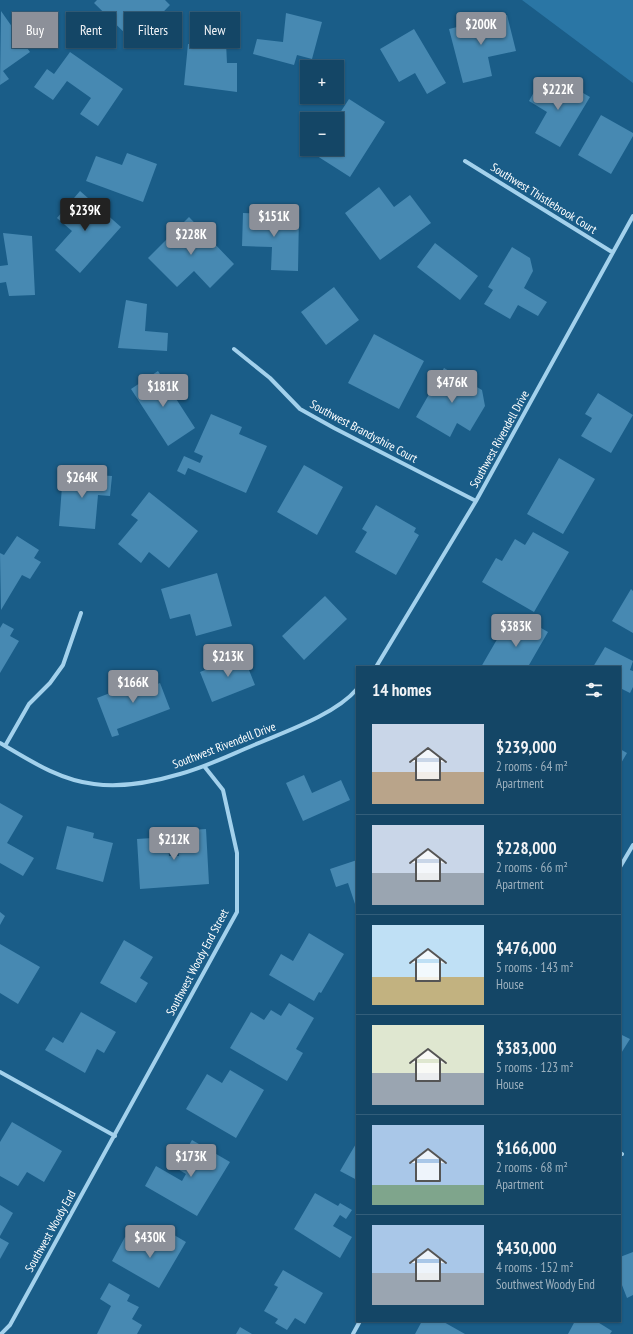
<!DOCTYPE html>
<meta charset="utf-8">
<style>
:root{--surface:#144666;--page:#1d4d6c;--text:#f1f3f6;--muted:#9db1bf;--line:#335e7a;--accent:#8c9099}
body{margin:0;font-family:"PT Sans Narrow",sans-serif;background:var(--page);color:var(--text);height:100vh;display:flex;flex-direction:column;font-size:15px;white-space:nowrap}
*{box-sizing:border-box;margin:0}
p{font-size:13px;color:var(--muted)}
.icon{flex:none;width:22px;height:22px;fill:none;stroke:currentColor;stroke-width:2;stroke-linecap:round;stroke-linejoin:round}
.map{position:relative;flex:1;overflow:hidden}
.details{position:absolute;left:356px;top:666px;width:265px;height:656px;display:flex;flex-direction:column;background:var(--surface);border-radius:0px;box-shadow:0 1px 3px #0004,0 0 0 1px var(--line)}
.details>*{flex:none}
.banner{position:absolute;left:12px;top:12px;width:284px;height:36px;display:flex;gap:8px}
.tools{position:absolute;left:300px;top:60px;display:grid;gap:8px}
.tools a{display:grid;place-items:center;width:44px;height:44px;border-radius:0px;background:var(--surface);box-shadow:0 1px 3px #0004,0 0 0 1px var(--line);font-size:20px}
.price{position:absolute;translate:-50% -34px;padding:0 9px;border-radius:4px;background:var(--accent);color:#fff;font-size:13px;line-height:26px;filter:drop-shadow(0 1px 2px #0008)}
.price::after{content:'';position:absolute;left:50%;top:24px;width:12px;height:9px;margin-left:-6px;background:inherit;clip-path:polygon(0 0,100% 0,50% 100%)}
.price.on{background:#222;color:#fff}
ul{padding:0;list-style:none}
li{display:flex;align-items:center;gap:12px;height:100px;padding:0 16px}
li+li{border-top:1px solid var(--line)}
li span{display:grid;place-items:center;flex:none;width:112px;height:80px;border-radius:0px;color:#555}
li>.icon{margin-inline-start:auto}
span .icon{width:48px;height:48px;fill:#fffc;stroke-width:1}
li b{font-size:17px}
h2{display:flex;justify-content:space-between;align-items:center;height:48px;padding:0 16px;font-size:17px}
.tag{padding:0 14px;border-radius:0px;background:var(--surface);box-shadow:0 1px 3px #0004,0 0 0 1px var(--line);font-size:14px;line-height:36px}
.tag.on{background:var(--accent);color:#fff}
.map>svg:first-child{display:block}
.green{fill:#2a76a5}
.building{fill:#4789b2}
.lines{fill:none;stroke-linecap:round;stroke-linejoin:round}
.minor{stroke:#a3d1ec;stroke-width:4}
.labels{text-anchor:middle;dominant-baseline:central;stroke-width:3;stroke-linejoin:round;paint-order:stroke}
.street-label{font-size:12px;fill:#fff;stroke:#1a5d88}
</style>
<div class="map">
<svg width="633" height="1334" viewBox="0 0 633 1334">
<rect width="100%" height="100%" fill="#1a5d88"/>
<path class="green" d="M522,0H633V83Z"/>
<path class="building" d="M97,0H165L170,5L134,42L94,3Z
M1,11L15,31L21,27L27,37L22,41L30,52L3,71L9,79L0,85Z
M286,13L322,22L312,59L297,55L294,65L253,54L257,39L283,42Z
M507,15L516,51L488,57L492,76L463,83L449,29Z
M414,29L446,83L427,94L415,73L399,82L380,49Z
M226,43L227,63H237V92L184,85L188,44Z
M70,52L123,89L98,126L80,114L91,98L67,81L53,100L34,87L47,69L54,74Z
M564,82L590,97L560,147L535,133L547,112L529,101L539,83L557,94Z
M349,99L385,122L350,177L314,154L317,149H337L336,119Z
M601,115L633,133V136L611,174L578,155Z
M127,153L157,164L143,202L86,181L96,156L122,165Z
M379,187L394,207L410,195L431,223L380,260L345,213Z
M80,191L121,227L80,273L55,250L72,231L57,218Z
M243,213L299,215L298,271L271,270L272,247L242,246Z
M189,217L234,264L210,288L194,271L177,287L148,258Z
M3,233L32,236L35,295L9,296L6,282L0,283V266L8,265Z
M435,243L478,276L460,300L417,267Z
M512,247L530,258L533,271L524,288L547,302L538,316L518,305L510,319L484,304L493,290L488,287Z
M334,287L359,320L326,345L301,312Z
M126,300L147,304L145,331L168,333L167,351L118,348Z
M374,334L424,361L399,409L348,383Z
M444,368L482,390L485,406L470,431L457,423L450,437L416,417Z
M158,371L195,428L168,446L131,389Z
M598,393L633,415L611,453L581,436L592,418L585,414Z
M211,414L242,427L239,434L267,446L246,493L188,468L185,475L177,471L184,456L200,463L203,456L194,452Z
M559,458L595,479L563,534L527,514Z
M304,465L343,487L317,535L277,512Z
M63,473L112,476L110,496L98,495L95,529L59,526Z
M149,492L198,531L169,568L149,552L141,563L118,544L138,520L131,515Z
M376,505L416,528L414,532L419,535L396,575L355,552L367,532L362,529Z
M533,532L569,552L534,612L482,582L496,558L502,561L515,539L525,545Z
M17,536L39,550L34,558L41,562L30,579L22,575L1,610L0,553L4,555Z
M217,573L232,626L196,636L190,614L170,619L161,589Z
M631,589L633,591V633L612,621Z
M325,596L347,619L304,660L282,636Z
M529,621L548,632L529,665L527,667H481L503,629L519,638Z
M3,623L14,629L10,636L19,641L0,673V628Z
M605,647L633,661L630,670L633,671V687L630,693L620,688V667H593Z
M243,655L255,685L212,702L200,672Z
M152,677L155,685L160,683L170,709L117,729L119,735L112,737L97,698Z
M620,749L627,753L620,765Z
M304,775L312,793L341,780L350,800L303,821L286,783Z
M0,803L23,816L7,843L34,858L23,876L0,863Z
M67,826L94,833L93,838L113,843L103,882L56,869Z
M206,829L209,884L140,889L137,839L168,837L169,856H179L177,831Z
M357,860V910L348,883L336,887L330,869Z
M0,912L5,916L0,925Z
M309,933L344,954L321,993L319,992L314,1001L269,975L281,954L293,961Z
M124,940L153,957L140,978L148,983L136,1003L100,983Z
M0,944L40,967L18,1004L0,993Z
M289,1003L314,1018L296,1049L303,1053L287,1081L230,1048L251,1012L264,1020L271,1010L281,1016Z
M81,1012L116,1032L104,1053L97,1049L85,1073L45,1050L53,1037L63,1043Z
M620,1034L630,1039L620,1055Z
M230,1070L264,1090L236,1138L186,1109L207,1074L222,1083Z
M12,1122L62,1151L44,1182L27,1172L18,1186L0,1176V1142Z
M192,1140L230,1162L197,1216L145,1186L156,1166L182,1181L186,1174L176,1168Z
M357,1142V1180L340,1171Z
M315,1193L338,1206L340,1203L352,1210L346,1219L340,1215L333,1226L352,1237L340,1258L294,1229Z
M0,1205L13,1213L0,1236Z
M169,1232L186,1242L159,1288L112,1261L125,1237L144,1248L146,1244L159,1251Z
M0,1238L9,1243L0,1259Z
M633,1252V1295L627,1298L620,1280V1257Z
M283,1270L323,1293L305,1324L295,1318L287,1330L275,1323L278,1319L264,1311L278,1287L274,1285Z
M109,1283L130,1295L127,1301L139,1307L132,1319L142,1325L137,1334H97L111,1306L100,1299Z
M422,1321H442L465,1334H415Z
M575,1321H596L612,1331L610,1334H568Z
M240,1327L252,1334H236Z"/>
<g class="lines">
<path class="minor" d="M465,161L612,252
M234,349L270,378L300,409L334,428L476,501
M376,667L476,501L633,216
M0,743C29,760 59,780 94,784C122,788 153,782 180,774C206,767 230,755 254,745C284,732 335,715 357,689
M5,746L29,704L50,683L63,665L81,613
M620,867L633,845
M0,1072L115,1136
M620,1153L622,1154
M1,1334L10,1325L237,912V853L223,790L204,766
M353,1334L360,1321"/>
</g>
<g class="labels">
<g class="street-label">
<text transform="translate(544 198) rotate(32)">Southwest Thistlebrook Court</text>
<text transform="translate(364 431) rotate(28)">Southwest Brandyshire Court</text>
<text transform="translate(499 439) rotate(-61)">Southwest Rivendell Drive</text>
<text transform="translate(224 745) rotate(-21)">Southwest Rivendell Drive</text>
<text transform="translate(197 962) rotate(-62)">Southwest Woody End Street</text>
<text transform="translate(50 1231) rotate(-61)">Southwest Woody End</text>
</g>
</g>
</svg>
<div class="tools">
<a>+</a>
<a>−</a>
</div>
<b class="price" style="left:481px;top:46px">$200K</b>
<b class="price" style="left:558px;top:111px">$222K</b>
<b class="price on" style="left:85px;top:232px">$239K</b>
<b class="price" style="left:274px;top:238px">$151K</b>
<b class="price" style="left:191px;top:256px">$228K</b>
<b class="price" style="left:452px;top:404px">$476K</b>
<b class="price" style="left:163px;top:408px">$181K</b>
<b class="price" style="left:82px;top:499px">$264K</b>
<b class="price" style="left:516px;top:648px">$383K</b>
<b class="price" style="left:228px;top:678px">$213K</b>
<b class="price" style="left:133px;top:704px">$166K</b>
<b class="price" style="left:174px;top:861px">$212K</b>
<b class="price" style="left:191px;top:1178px">$173K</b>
<b class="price" style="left:150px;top:1259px">$430K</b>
<div class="banner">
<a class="tag on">Buy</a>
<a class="tag">Rent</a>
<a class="tag">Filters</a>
<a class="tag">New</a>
</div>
<section class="details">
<h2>14 homes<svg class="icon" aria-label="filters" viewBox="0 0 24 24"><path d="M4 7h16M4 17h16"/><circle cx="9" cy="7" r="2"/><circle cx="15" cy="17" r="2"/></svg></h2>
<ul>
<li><span style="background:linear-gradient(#c9d6e8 60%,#b9a48a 0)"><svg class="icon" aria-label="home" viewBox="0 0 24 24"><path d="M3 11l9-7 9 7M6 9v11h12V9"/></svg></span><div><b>$239,000</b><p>2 rooms · 64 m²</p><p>Apartment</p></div></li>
<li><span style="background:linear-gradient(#c9d6e8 60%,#9aa5b1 0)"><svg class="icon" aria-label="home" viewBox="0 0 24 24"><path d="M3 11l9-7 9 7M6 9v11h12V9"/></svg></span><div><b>$228,000</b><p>2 rooms · 66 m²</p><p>Apartment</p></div></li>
<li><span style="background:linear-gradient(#bfe0f5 65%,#c2b280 0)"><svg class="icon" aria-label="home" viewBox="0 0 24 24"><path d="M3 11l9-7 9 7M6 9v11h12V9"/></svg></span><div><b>$476,000</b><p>5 rooms · 143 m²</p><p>House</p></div></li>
<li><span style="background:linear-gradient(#dfe7d0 60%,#9aa5b1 0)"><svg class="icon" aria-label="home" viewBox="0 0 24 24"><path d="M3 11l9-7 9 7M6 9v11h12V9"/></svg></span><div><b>$383,000</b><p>5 rooms · 123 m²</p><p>House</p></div></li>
<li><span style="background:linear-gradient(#a9c7e8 75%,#7fa58c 0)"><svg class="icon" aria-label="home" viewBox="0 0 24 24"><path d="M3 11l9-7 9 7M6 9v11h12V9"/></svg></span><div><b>$166,000</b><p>2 rooms · 68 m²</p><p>Apartment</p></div></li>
<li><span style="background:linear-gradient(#a9c7e8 60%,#9aa5b1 0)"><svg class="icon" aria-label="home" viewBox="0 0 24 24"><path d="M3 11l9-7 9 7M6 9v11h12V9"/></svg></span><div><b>$430,000</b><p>4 rooms · 152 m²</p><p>Southwest Woody End</p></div></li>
</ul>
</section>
</div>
